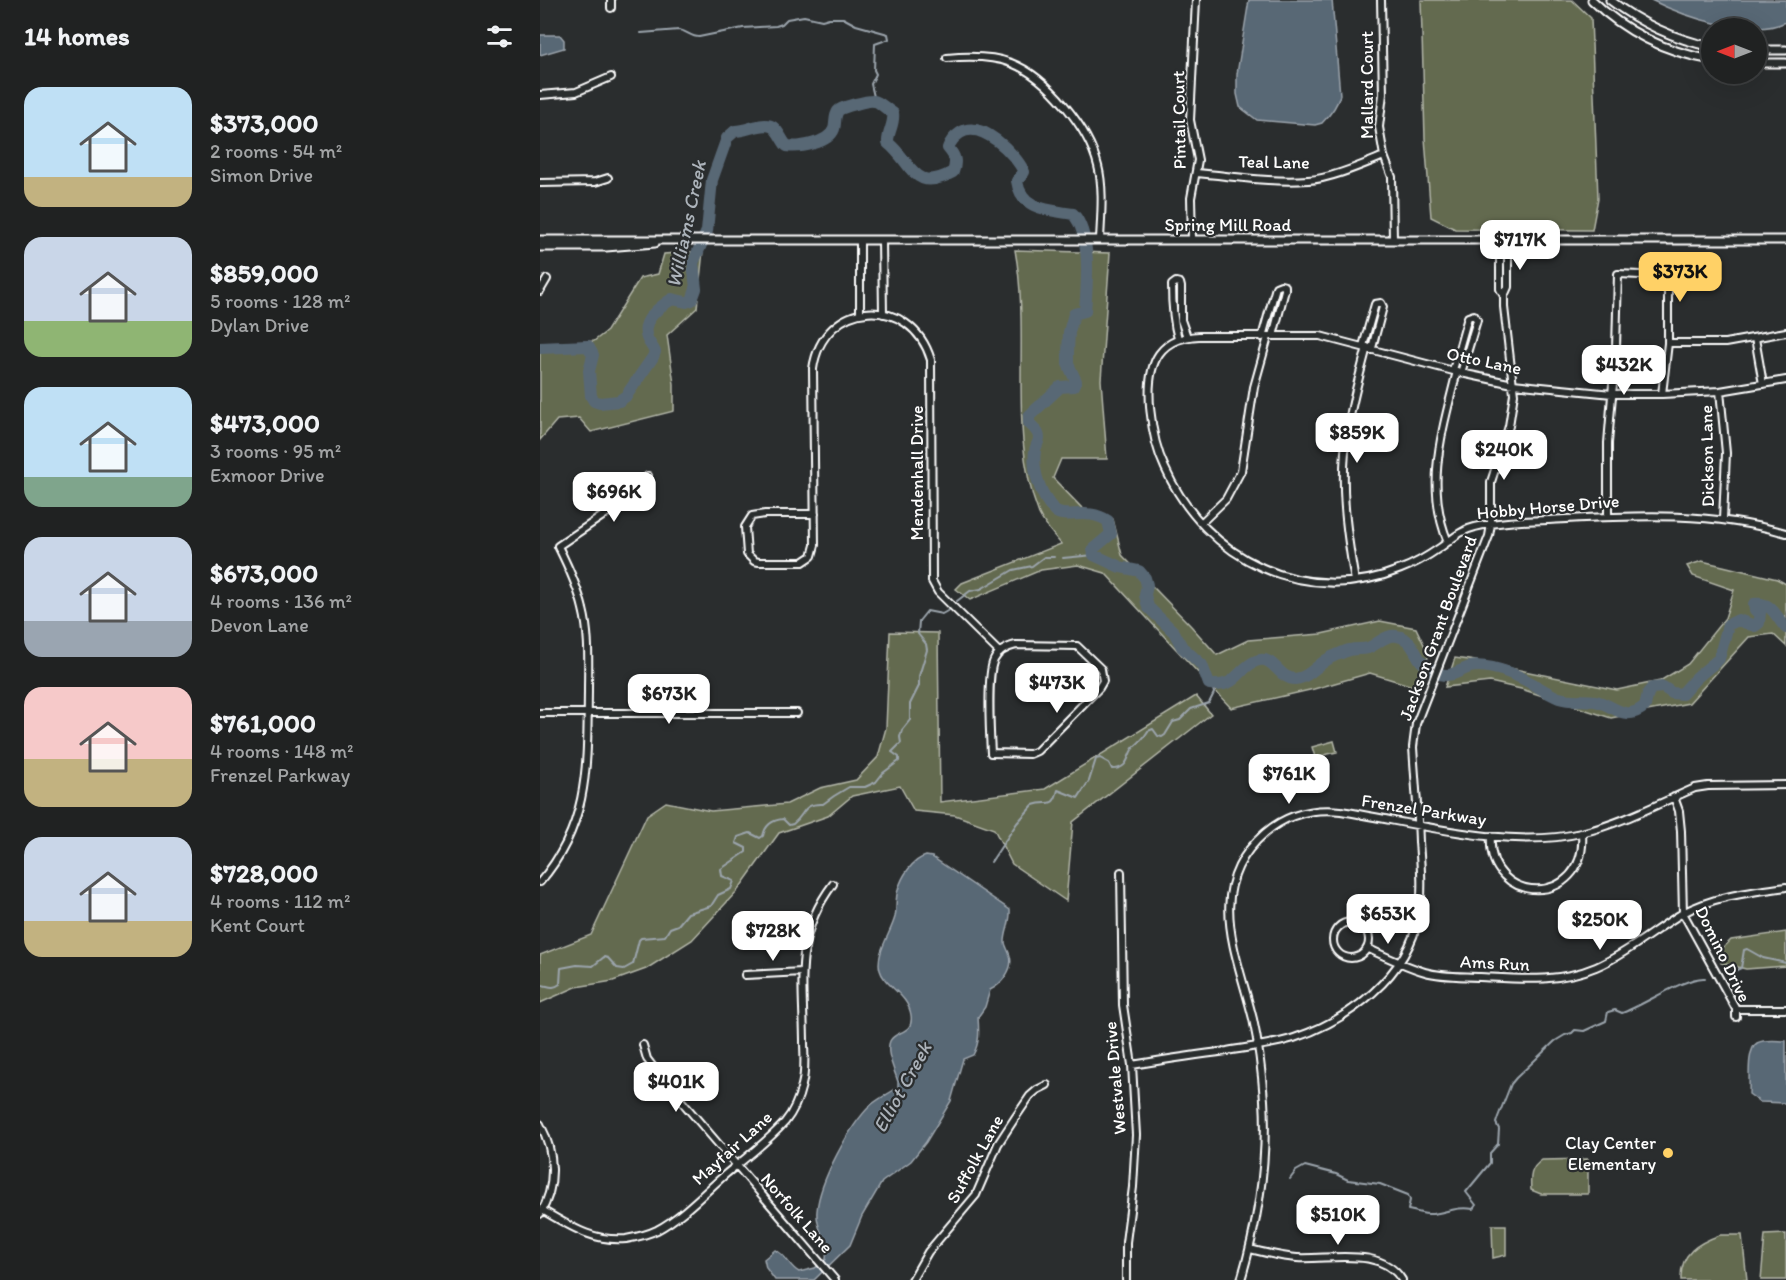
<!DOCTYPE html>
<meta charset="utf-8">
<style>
:root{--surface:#202222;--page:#2d2f2f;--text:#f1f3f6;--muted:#a2a4a5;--line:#3d3f40;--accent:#ffd166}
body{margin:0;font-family:Itim,sans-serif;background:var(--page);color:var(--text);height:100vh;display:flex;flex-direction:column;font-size:22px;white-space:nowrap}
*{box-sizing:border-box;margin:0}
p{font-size:20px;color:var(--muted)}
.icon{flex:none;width:33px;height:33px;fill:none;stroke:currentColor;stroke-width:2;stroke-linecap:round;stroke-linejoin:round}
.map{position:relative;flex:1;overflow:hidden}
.sheet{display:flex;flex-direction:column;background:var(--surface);width:540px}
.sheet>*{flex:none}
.needle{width:39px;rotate:270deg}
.buttons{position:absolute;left:1161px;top:18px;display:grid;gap:12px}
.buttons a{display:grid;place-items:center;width:66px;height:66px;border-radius:50%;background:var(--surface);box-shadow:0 6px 24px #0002,0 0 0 2px var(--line);font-size:30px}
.price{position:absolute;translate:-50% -51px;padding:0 14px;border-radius:12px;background:#fff;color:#222;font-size:20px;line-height:39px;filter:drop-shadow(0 2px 3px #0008)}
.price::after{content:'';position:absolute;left:50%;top:36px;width:18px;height:14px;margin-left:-9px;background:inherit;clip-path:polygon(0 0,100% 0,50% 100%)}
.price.active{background:var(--accent);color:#111}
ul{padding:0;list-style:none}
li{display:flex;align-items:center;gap:18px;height:150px;padding:0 24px}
li span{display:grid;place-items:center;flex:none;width:168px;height:120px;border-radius:18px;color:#555}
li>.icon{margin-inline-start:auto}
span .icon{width:72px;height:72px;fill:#fffc;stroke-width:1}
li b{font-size:26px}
h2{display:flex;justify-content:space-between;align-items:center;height:72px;padding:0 24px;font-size:26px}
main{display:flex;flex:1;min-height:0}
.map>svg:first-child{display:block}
.green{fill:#646b50;stroke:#b2b5a8;stroke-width:1.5}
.water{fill:#596775;stroke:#9ba4ac;stroke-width:1.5}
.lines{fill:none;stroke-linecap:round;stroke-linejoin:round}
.stream{stroke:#9ba4ac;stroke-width:2}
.river{stroke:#596775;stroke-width:12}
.minor-casing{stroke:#fff;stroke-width:10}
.tertiary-casing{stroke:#fff;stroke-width:11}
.minor{stroke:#2a2d2e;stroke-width:6}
.tertiary{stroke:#2a2d2e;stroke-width:7}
.poi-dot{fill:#ffd166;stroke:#2a2d2e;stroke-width:2}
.labels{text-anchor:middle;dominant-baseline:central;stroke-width:4.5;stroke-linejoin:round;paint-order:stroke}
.street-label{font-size:18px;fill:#fff;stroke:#2a2d2e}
.poi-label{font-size:18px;fill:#fff;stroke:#2a2d2e;text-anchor:end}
.water-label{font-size:20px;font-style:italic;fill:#acb3ba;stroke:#2a2d2e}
</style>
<main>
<section class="sheet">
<h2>14 homes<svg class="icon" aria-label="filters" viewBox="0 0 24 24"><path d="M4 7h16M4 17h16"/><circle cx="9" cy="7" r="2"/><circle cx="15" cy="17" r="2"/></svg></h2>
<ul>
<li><span style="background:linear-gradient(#bfe0f5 75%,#c2b280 0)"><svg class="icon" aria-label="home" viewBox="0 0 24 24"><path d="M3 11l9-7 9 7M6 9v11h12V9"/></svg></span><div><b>$373,000</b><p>2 rooms · 54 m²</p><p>Simon Drive</p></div></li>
<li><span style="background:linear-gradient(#c9d6e8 70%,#8fb573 0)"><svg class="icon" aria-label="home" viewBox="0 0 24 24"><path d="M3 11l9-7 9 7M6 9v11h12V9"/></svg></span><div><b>$859,000</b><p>5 rooms · 128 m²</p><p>Dylan Drive</p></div></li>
<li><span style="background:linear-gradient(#bfe0f5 75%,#7fa58c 0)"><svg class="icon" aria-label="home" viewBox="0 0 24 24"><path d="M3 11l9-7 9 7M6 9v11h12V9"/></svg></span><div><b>$473,000</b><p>3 rooms · 95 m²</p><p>Exmoor Drive</p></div></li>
<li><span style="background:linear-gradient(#c9d6e8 70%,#9aa5b1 0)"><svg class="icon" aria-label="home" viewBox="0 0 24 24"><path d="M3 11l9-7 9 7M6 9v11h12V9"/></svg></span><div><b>$673,000</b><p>4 rooms · 136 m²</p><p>Devon Lane</p></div></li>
<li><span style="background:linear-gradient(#f6c9c9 60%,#c2b280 0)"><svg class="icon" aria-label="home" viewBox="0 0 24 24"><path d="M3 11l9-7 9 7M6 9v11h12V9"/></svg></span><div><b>$761,000</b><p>4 rooms · 148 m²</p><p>Frenzel Parkway</p></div></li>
<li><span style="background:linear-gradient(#c9d6e8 70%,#c2b280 0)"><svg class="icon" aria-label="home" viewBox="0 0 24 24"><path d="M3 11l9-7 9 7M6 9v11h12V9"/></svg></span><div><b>$728,000</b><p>4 rooms · 112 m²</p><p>Kent Court</p></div></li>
</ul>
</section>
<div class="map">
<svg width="1246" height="1280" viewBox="0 0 1246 1280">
<rect width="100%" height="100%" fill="#2a2d2e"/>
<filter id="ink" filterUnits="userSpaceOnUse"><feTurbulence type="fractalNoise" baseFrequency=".0167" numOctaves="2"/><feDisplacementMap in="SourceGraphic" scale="12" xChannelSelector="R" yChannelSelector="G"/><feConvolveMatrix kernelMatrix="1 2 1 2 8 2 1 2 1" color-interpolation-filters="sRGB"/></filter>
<g filter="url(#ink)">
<path class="green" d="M881,0H1032L1051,18L1058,198L1052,230L915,229L891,217L885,138Z
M475,250L570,253L561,380L567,459H521L513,478L542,508L573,519L582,555L651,626L677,655L708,640L781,634L840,621L876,628L889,655L876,687L830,673L774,689L691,708L565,573L538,565L501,570L430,600L416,589L422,583L521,544C514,535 504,525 499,514C467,433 491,336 475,250Z
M163,251L157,308L127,335L134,384V411L51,432L39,418L17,420L0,440V344L54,341L67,331L100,278L118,274L124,254Z
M1162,561L1237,579L1246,584V646L1233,634L1209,637L1149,703L1071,718L981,689L950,682L905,687L915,658L936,661L1077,690L1120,681L1148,664L1185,618L1194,590L1153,576L1147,566Z
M350,632L398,633L400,802L505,789L656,696L671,714L533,822L526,901L472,864L454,829L415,815L374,811L360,786L312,796L288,816L239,833L198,890L152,940L106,969L73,981L36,987L0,1003V955L51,935L107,815L126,802L171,811L247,804L280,788L316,780L338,757L346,728Z
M794,741L797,752L775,757L772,747Z
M1246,932V966L1206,969L1181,963L1183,948L1191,940Z
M1048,1159V1194H1001L991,1190C990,1177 990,1168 1002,1160Z
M952,1225H966V1255L953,1258Z
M1246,1234V1280H1221L1225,1235Z
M1180,1235H1202L1207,1280H1141C1140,1253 1158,1243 1180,1235Z"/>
<path class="water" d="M709,0H792L800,95C797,107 790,115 782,123L775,125L717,120L700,107L697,94V74Z
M1111,0H1246V22C1209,39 1145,17 1111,0Z
M0,35H20L24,40V48L0,55Z
M386,856L392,857L470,910C471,922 465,932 465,942C465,946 469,951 470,956C474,969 461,985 450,990L445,1007L438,1017C439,1031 440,1042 433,1055L423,1059L411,1101L386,1142L371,1161L342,1182L322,1216L310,1245L274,1280H235L226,1268L224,1259L235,1250C247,1255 249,1267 259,1272L275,1268L286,1259C289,1240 275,1229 277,1211C279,1182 310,1125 331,1105C339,1098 349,1094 358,1087V1082C355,1071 345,1052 350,1041C355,1030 374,1035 371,1015C368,994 344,986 340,970C335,954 351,933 355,917C357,908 355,899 358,890C362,876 372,860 386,856Z
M1246,1041V1103L1220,1102L1209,1094C1210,1082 1206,1050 1217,1043C1225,1039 1237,1041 1246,1041Z"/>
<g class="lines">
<path class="stream" d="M101,33L139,30C147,31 151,37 159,37L203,28L236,26L242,24L247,19L264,16L282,20L289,18H303L316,25L348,34L349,39L335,44L334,70L336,74L331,84L335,101
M523,558L554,555
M417,601L430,591L441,589L473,570L492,566L504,557H514
M451,862L477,823L493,805C510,800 513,809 518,790L538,798L549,781L556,759L560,758L569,763L572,769C591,769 586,754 595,746C601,741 604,738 608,731L613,729L618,736L622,737L625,735L633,722L640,720L651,709L669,703L674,693L672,685
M1192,972L1201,968L1204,950L1207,949L1223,958L1246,963
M0,985C8,985 12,990 20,984L21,968L37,965L53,966L64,957L68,958L77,968L84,969L93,964L99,940L101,938L125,936L130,928L138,925L148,913L171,906L178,895L191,889L194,881L182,876L181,869L206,852V848L196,843L198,837L210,833L220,838L223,836C225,826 232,820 243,819L249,825L253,824C266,814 262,803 283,804L294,796L309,787H325L336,782L343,773L359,761V757L352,752L361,743L360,737L362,730L370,720V704L379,686V676L387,650L386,644L378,634L379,621L387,611L402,614L409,610
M750,1179L756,1171L765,1166L796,1174L808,1180L840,1184L868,1195L870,1200L868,1210C876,1211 885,1215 893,1214C907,1212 919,1206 933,1209L936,1205L926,1192L950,1163V1153L958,1144L959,1129L956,1123L958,1117L971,1084L976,1078L1015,1041L1025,1035L1032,1033L1035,1030L1044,1031L1066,1021L1068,1012L1075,1010L1082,1013C1102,1006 1147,976 1165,978"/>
<path class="river" d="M0,348L48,346L53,355L49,371L51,396L54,401L60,403L79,401L86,396L113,357L115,352C113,347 109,343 107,338C100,320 120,307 132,299L146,302L152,300L156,289L153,263L167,231L172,180L187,138L195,131C207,131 224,121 233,127C239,131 242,141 247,146C259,148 289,143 294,129C296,123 294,117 298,111C301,107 329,100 334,101C339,101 347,110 353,113C355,124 347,133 348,143C373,163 373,194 413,172C417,161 415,156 408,148C410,142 414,137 420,133C441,119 476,154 484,172L477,181C481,210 509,210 533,214C552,234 547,286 545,311L534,314L529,332L528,352V364L536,381L534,386L520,387L489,416V423C493,427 499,432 499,438C499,442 495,447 495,451C492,471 501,497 515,511C525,520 548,507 568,521L571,534L553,549L554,555L580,567L599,571L605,578L607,585L605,595L608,607L634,632L642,647L662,665L669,684C696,690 698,668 716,661C734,654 738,679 755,679C770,678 780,661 794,656C799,654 805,651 810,650C816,648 822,650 828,648C840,643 847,632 861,637C873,642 874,652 881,661C886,666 894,671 900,674C911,678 920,670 930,667C943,664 959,669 970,673C988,679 1002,691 1019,698C1031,702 1044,699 1055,701C1075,705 1084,723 1105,706L1108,693L1112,688L1123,687L1132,693L1142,694L1156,678L1179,659L1188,625L1198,620L1215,626L1219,623L1220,613L1215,610L1214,604C1233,602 1235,616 1246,628"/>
<g class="minor-casing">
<path id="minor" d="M71,0V8
M841,0L843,94L839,127L844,156L852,177L853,240
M407,58C428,56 452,56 471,63C508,77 549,129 558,166C564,189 561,216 560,240
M0,95L36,92L71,77
M656,173C693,176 731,183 768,180C790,179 824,164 844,156
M0,183L55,182L68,178
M960,239V289L964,296
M342,240L343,314
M652,240L651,198L658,160L650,120L656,0
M0,291L7,279
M320,314V240
M722,337L736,287L741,285L745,286V290L733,336
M1215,338L1223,384
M638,339C633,321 632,305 632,285L636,282L640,283L641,287V320L647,337
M1128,343H1185L1246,332
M823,346L835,304L841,303L843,307L832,348
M913,370L928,317L934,315L937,320L921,373
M1246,380L1180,391L1122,394H1072L973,384L921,373L780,336H659C644,337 629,340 619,354C601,380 612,441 625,468C666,560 765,608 861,569C875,564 888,556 901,547C912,539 921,530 935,527C964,520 996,521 1026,519C1101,515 1173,512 1246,533
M1180,391L1186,453L1183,519
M275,514H225L212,516L205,527L207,554L214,561L219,562H263L272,556L275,545L273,369C283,298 371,293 391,360L392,581L398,592L460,653
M1068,517V443L1076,348L1078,274L1123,276L1128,282V343L1122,394
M661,523L686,499L701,471L714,387L728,337
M908,542C884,485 903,429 917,371
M815,581C806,530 799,480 808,428C812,401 820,374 827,347
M476,645L537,646L561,669L563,681L559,688L497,751L490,754L451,753C450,735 447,673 454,660C458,652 467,647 476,645Z
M0,713H257
M1134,797L1139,811L1141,831L1143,913L1196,1009V1017
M951,836C946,906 1048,909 1042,833
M581,872L583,1005L592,1065L596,1135L593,1187L586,1242V1280
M0,882C50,824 47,764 48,692C48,665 50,636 43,609C38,587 28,566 18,546L70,511L108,476
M793 940a18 18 0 1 1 36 0a18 18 0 1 1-36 0Z
M827,948C846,957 865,966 885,972C903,977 922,976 940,977C980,979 1018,983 1056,967C1086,954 1113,931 1141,914C1174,896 1210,892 1246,887
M205,975L262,972
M1196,1009H1246
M103,1045L107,1059L120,1076L295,1280
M592,1065C623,1060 655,1055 687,1051C709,1047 732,1045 754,1038C809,1020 868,976 879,915C883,891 881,867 879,842C878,810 875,779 873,747L876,724L949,536L951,524V482L969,426L974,394L964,307V296L968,287V239
M0,1124C15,1152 17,1186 0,1214
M2,1210C30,1226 53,1242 86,1239C97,1237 107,1235 117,1230C143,1216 165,1192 187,1173C207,1157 228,1141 245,1122C254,1111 259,1098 262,1085C266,1071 264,1055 264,1040C263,979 254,936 293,884
M710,1249C726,1253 741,1257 757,1258C790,1260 841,1246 862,1280
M372,1280L388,1252L436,1195L458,1144L475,1118L490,1096L497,1090L507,1085
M701,1280C718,1222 728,1161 724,1100C722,1073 719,1046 713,1019C697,953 663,887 725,833C747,814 772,808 801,811C875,823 968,850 1041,833C1080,824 1118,804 1155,788L1168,786L1246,785"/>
</g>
<g class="tertiary-casing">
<path id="tertiary" d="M1052,0C1085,32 1126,52 1172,60
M1070,0C1101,24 1134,39 1172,47
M1216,50H1246
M1216,63H1246
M0,240H1246
M0,247H66L115,243"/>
</g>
<use href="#minor" class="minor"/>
<use href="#tertiary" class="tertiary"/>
</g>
</g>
<circle class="poi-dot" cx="1128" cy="1153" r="6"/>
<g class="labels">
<g class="street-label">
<text transform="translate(827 85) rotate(-90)">Mallard Court</text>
<text transform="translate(639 120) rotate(-91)">Pintail Court</text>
<text transform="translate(734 162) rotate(1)">Teal Lane</text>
<text x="688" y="225">Spring Mill Road</text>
<text transform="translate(944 361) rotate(12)">Otto Lane</text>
<text transform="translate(1167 456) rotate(-91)">Dickson Lane</text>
<text transform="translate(377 473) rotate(-90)">Mendenhall Drive</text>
<text transform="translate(1008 507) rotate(-5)">Hobby Horse Drive</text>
<text transform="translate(898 628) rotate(-70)">Jackson Grant Boulevard</text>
<text transform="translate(884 810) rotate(9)">Frenzel Parkway</text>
<text transform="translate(1183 954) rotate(64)">Domino Drive</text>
<text transform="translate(955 963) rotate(3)">Ams Run</text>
<text transform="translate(575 1078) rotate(-95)">Westvale Drive</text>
<text transform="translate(192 1148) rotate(-42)">Mayfair Lane</text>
<text transform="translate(435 1159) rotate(-61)">Suffolk Lane</text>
<text transform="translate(257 1213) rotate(49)">Norfolk Lane</text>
</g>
<g class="poi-label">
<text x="1116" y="1143">Clay Center<tspan x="1116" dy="21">Elementary</tspan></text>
</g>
<g class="water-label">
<text transform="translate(146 224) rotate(-78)">Williams Creek</text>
<text transform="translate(362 1087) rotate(-61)">Elliot Creek</text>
</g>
</g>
</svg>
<div class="buttons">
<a><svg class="needle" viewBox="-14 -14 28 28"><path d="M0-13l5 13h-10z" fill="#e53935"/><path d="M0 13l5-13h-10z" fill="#a2a4a5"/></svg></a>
</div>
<b class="price" style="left:980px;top:271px">$717K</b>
<b class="price active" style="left:1140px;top:303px">$373K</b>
<b class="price" style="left:1084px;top:396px">$432K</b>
<b class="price" style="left:817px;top:464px">$859K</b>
<b class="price" style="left:964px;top:481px">$240K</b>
<b class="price" style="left:74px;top:523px">$696K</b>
<b class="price" style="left:517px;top:714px">$473K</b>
<b class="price" style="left:129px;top:725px">$673K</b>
<b class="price" style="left:749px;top:805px">$761K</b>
<b class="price" style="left:848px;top:945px">$653K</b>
<b class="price" style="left:1060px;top:951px">$250K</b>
<b class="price" style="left:233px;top:962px">$728K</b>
<b class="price" style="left:136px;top:1113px">$401K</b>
<b class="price" style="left:798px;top:1246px">$510K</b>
</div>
</main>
